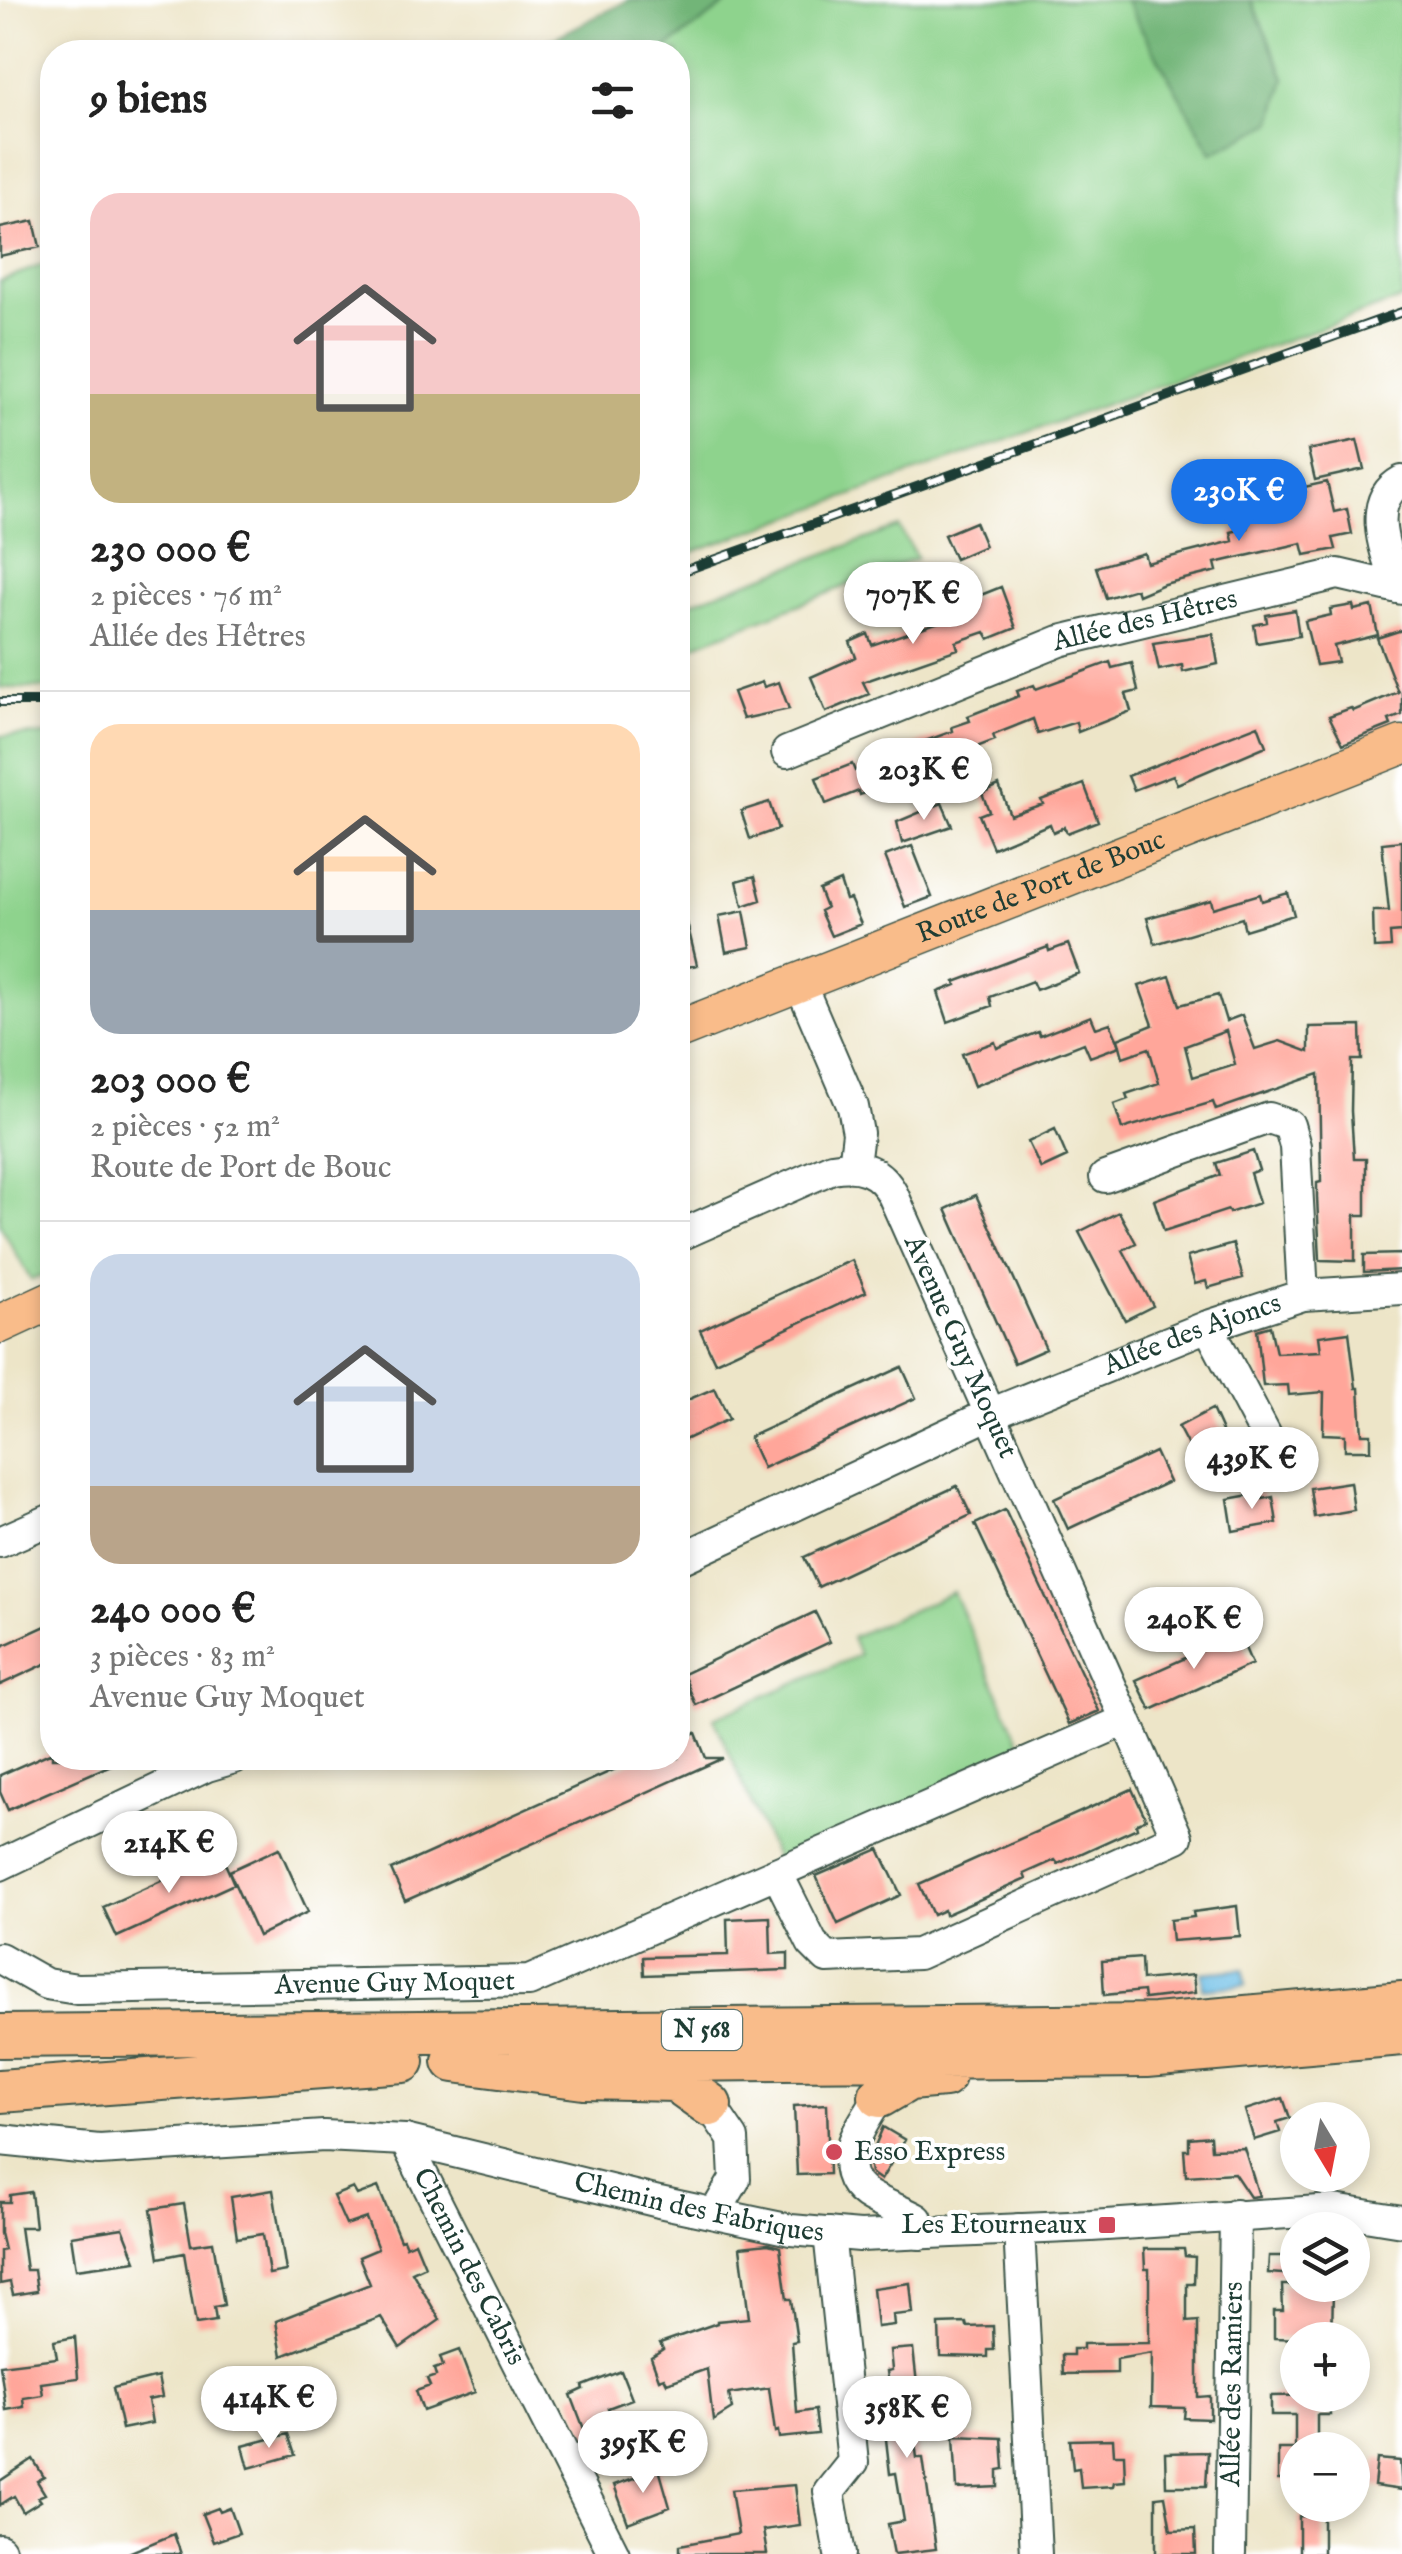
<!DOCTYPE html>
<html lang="fr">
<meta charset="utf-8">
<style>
:root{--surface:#fff;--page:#f2f2f2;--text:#222;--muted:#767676;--line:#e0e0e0;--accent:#1a73e8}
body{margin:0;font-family:"IM FELL English",serif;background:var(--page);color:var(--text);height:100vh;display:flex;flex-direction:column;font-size:38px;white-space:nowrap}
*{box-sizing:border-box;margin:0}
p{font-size:32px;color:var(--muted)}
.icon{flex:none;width:55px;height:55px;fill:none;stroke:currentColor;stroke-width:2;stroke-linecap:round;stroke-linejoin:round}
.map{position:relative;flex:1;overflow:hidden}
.side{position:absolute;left:40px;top:40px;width:650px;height:1730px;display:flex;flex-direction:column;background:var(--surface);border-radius:40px;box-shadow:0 5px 15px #0003}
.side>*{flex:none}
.needle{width:65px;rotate:170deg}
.controls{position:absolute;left:1280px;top:2102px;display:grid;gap:20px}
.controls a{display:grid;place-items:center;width:90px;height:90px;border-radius:50%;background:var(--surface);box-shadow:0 5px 15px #0003;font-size:50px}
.price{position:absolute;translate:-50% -85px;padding:0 22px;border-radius:35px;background:#fff;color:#222;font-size:32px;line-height:65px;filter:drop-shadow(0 2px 5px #0008)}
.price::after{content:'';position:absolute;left:50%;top:60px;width:30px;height:22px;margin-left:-15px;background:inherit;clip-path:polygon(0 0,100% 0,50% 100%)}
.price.active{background:var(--accent);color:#fff}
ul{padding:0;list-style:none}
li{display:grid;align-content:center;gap:20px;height:530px;padding:0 50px}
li+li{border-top:2px solid var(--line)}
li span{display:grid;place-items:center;height:310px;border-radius:30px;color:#555}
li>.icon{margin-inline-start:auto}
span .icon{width:180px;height:180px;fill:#fffc;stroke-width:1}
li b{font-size:42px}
h2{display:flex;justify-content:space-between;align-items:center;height:120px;padding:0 50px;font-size:42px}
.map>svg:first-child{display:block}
.green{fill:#8ed38d;stroke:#568860;stroke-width:2.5}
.forest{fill:#72b578;stroke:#487956;stroke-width:2.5}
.water{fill:#6abde6;stroke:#447d8d;stroke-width:2.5}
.building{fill:#ffa69a;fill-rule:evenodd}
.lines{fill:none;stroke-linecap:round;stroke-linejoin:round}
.minor-casing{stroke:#3e564a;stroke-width:34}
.major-casing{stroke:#3e564a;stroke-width:41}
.highway-casing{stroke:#3e564a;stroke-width:46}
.minor{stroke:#fff;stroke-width:30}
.major{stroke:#f9bc8a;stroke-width:38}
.highway{stroke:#f9bc8a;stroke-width:42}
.rail-casing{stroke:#1f3d34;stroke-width:10}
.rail{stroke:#fff;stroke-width:6;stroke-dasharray:19;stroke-linecap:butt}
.poi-dot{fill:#d1495b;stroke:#fff;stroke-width:4}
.labels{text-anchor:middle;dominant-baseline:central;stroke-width:8;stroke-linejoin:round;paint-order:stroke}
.shield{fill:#fff;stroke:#627771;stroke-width:2.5}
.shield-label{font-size:25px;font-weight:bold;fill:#1f3d34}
.street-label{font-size:28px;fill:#1f3d34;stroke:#fff}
.poi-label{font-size:28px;fill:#1f3d34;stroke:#fff;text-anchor:start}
</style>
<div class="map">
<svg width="1402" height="2554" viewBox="0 0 1402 2554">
<rect width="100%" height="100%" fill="#fff"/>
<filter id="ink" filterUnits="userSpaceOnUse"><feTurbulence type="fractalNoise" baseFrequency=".01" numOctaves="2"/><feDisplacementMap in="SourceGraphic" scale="20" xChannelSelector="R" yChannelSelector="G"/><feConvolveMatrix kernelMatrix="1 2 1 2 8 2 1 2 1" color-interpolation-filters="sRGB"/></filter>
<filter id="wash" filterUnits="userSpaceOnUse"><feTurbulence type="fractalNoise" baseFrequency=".0048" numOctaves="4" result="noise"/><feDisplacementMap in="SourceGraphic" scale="40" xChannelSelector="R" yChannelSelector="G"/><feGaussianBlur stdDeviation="2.25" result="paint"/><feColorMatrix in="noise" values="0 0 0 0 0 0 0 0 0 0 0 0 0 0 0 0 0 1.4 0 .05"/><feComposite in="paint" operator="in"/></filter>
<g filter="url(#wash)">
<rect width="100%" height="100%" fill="#ede5c8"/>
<path class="green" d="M732,0H1125L1212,152L1285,78L1251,0H1402V299L678,557V52H661Z
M52,261V688H0V281Z
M899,527L917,558L678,652V607Z
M52,735V1272L31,1280L0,1225V736Z
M953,1592L1025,1753L777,1862L714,1718L859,1655L852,1637Z"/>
<path class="forest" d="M629,0H732L661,52H527Z
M1125,0H1251L1285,78L1273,122L1212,153Z"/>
<path class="water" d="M1244,1969L1246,1985L1203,1989L1202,1973Z"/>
<g id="blocks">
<path class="building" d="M34,221L40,247L0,256V228Z
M1357,440L1364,469L1315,480L1308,450Z
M1327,482L1334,512L1347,509L1352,534L1333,538L1336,549L1305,555L1302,543L1215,563L1217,571L1164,584L1138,595L1136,589L1106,598L1096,567L1144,553L1147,563L1233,541L1231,532L1248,528L1246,518L1295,507L1286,491Z
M975,522L985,546L955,559L944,535Z
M1001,587L1016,628L989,639L985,632L956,642L958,649L863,682L869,694L826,712L811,677L856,657L850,642L868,634L872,645L942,621L938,612Z
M1353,605L1354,610L1372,606L1378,635L1334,646L1338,662L1316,665L1305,621L1331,615L1330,609Z
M1295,610L1299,636L1257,643L1254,625L1267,622L1266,615Z
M1402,630V715L1389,720L1391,725L1343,744L1329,716L1351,708L1353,711L1398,692L1377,638Z
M1213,634L1218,664L1183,672L1182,665L1159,670L1153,643Z
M1110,662L1112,668L1132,663L1138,691L1126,694L1131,711L1078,732L1076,722L1038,734L1033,719L993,735L995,740L940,761L942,768L860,795L859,791L826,804L816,778L852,764L855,771L897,757L895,752L953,731L952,727L970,721L968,716L1019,696L1017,691L1034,685L1036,689Z
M762,682L764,687L779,682L789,709L743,719L733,692Z
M1258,725L1266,746L1177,784L1173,775L1134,790L1128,776Z
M1084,784L1098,821L1067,833L1064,827L1053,832L1050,824L993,848L979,815L989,811L982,793L999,785L1010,815L1043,804L1041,800Z
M769,802L778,829L750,839L741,811Z
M942,803L952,826L902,843L897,822Z
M1402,841V932L1390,933L1391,947L1374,948L1373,911H1389L1382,843Z
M912,846L932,897L905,907L885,856Z
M755,876L761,900L743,906L737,881Z
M840,881L846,900L850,899L861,924L831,936L820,911L826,908L819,890Z
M1288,893L1294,915L1245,930L1242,918L1155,944L1147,918L1211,900L1213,908L1260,894L1262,901Z
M678,910H684L697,965L678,969Z
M744,911L751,947L726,952L719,916Z
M1068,944L1079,973L1036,990L1032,981L990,997L992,1006L948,1022L938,992L956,985L955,982L1048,947L1049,951Z
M1170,976L1180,1005L1218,995L1226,1021L1242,1015L1255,1049L1280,1041L1309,1052V1027L1361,1026L1362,1060H1352L1351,1111L1354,1159H1366V1215H1355V1261L1320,1260L1317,1197V1183L1321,1182L1319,1074L1216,1110L1213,1102L1122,1129L1114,1104L1128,1099L1126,1094L1159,1083L1149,1048L1123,1057L1120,1046L1090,1057L1084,1043L974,1086L962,1054L995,1042L997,1048L1038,1032L1040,1036L1091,1016L1096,1028L1110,1023L1120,1046L1118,1039L1153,1025L1139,986ZM1226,1031L1235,1064L1193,1077L1185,1046Z
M1055,1129L1067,1157L1041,1169L1028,1142Z
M1253,1151L1259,1170L1250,1173L1259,1203L1229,1213L1228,1210L1164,1231L1154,1200L1220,1175L1216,1163Z
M976,1195L1046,1349L1014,1363L946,1209Z
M1119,1212L1136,1243L1123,1250L1153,1306L1125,1320L1079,1232Z
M1233,1244L1243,1278L1208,1288L1206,1281L1195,1284L1187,1257Z
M1402,1254V1270L1364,1272V1255Z
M852,1260L866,1292L715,1362L700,1330Z
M1270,1326L1276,1353L1321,1351L1319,1336L1349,1332L1356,1388H1359L1362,1434H1371V1450H1345V1435L1323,1434L1324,1392L1289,1395L1288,1385L1263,1386L1257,1330Z
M902,1367L916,1398L763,1468L749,1437Z
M715,1388L729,1419L678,1443V1404Z
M1212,1409L1233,1456L1202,1472L1178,1427Z
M1155,1452L1169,1482L1068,1529L1054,1499Z
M1350,1482L1354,1510L1314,1517L1310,1488Z
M957,1486L971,1515L818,1587L804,1557Z
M1262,1493L1263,1499L1273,1497L1277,1523L1233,1531L1228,1499Z
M1005,1510L1099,1711L1069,1724L975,1524Z
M815,1612L830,1642L696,1705L683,1674Z
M52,1623V1661L0,1685V1647Z
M1239,1634L1252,1664L1151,1710L1136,1680Z
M696,1733L706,1758H723L405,1901L391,1870L640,1758H678V1741Z
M52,1752V1758H127L8,1810L0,1792V1775Z
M1132,1789L1146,1819L1136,1824L1137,1828L1058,1864L1055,1860L1024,1874L1026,1879L945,1915L944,1910L933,1915L919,1884Z
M279,1848L308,1912L258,1936L229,1871Z
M879,1849L901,1895L838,1924L816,1876Z
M221,1854L234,1884L117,1937L103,1907Z
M1237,1906L1240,1936L1172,1941L1170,1920L1194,1917L1193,1912Z
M770,1917L771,1954L788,1953V1970L644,1975L643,1957L728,1955L727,1919Z
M1141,1958L1142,1980L1193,1975L1195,1993L1144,1999L1143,1991L1104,1995L1102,1961Z
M1283,2098L1290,2118L1277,2122L1280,2132L1254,2140L1245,2110Z
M827,2104L829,2174L797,2175L794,2106Z
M883,2127L905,2140L881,2180L871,2173L869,2160Z
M1210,2136L1211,2149L1244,2148L1259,2196L1250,2197L1234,2173L1186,2176L1184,2150H1189V2138Z
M378,2187L400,2240L403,2239L406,2246L415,2242L425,2266L412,2272L440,2320L400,2348L381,2317L282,2356L276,2321L370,2284L359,2257L378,2249L366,2218L346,2225L333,2196L353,2188L357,2195Z
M273,2190L286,2271L269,2274L263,2234L237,2238L231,2197Z
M31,2192L35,2227H20L26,2270H34L37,2291L13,2295L10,2282L0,2284V2251L4,2250L0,2233V2202H10V2195Z
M184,2204L191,2245L213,2242L224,2305L214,2307L216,2321L196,2324L184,2253L159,2258L151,2209Z
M123,2228L136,2261L76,2269L71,2236Z
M768,2244L780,2247L787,2299H791L797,2341L792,2342L797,2413L815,2410L818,2434L779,2438L778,2431L775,2432L769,2388L729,2394L732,2409L713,2421L707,2369L667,2383L664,2377L659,2379L651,2357L663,2349L660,2343L717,2323V2321L749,2318L740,2247Z
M1144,2249H1184L1185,2256L1195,2257L1194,2284H1187V2322L1198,2321V2397L1210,2396V2419L1184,2418L1185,2408L1151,2407L1152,2353L1117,2359V2373L1063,2374L1062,2355H1073V2349H1083V2344L1149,2343V2269H1145Z
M1269,2256H1298V2275L1268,2273Z
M910,2283L913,2313L893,2315L894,2325L877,2327L873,2288Z
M1282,2285H1333L1332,2340L1274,2338V2311H1283Z
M966,2323L967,2327L993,2326L994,2350H988V2357L940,2356L939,2324Z
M75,2337L78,2378L41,2383L43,2395L23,2398L24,2407L6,2410L0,2365L57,2358L54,2341Z
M913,2348L917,2384L902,2386L908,2419L912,2418L917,2458H923L936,2549L894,2554L888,2524L904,2521L896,2473L890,2474L884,2422L888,2421L884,2387L889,2386L887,2371L892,2370L890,2350Z
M459,2350L475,2392L423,2411L416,2391L430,2386L427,2379L436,2376L434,2369L443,2366L440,2357Z
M621,2371L632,2399L608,2408L620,2440L592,2450L571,2395L584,2389L583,2386Z
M158,2377L162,2397L148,2400L152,2423L122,2429L113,2388Z
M1329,2395L1330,2415H1317V2450H1298V2480H1278V2449H1295V2415H1271V2396Z
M288,2434L295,2455L249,2468L243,2446Z
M954,2436L1002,2438L1004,2469L998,2470V2487L957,2489Z
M1113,2439L1114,2454H1124L1125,2481L1114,2482L1113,2486L1081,2488L1079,2468L1073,2469L1070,2440Z
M1208,2452L1206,2486H1166L1165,2453Z
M33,2459L44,2477L37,2481L45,2494L38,2497L41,2501L23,2512L14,2496L0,2505V2481Z
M1377,2459L1400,2461L1402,2490L1374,2486Z
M659,2469L670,2507L628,2523L614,2485Z
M795,2485L800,2525L763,2530L767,2554H680V2545L738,2534L731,2490Z
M1165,2496L1171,2530L1195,2529L1196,2554H1156V2497Z
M218,2508L220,2512L230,2508L239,2533L213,2542L202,2514Z
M1299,2516L1323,2517V2554H1299Z
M174,2534L181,2554H128V2553Z"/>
</g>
</g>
<g filter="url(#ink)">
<use href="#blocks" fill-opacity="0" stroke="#3e564a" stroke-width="2.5"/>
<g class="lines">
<g class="minor-casing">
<g id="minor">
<path d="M1398,588C1387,556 1363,502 1402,481"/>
<path id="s1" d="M787,752L1060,641L1338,574L1402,589"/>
<path d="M799,981L853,1107L858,1133L854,1166"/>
<path d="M1105,1177L1269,1118L1289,1125L1295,1146L1303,1295"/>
<path d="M1208,1326L1274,1451"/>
<path d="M0,1542L52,1519"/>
<path id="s2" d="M678,1560L990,1414L1208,1326L1303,1295L1402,1289"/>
<path d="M0,1865L207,1766L234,1758"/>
<path d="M777,1873L812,1943L827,1958L918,1954L1177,1837L1126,1720"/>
<path id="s3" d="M0,1958L46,1984L77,1989L529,1981L1126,1720L893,1195C880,1170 859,1163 832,1168L678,1236"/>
<path d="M880,2096C863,2123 829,2168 866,2194C881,2204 901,2210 917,2219L920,2234"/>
<path d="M710,2105L733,2139L735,2179L715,2213"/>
<path id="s4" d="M0,2140L99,2150L324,2136L405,2140L659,2202L791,2230L860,2236L1091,2226L1334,2210L1402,2221"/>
<path id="s5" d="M405,2140L614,2554"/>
<path d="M1019,2229L1036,2554"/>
<path d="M829,2233L853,2462L829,2492L840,2554"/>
<path d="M0,2550L1,2554"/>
<path id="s6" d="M1230,2554L1235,2215"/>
</g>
</g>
<g class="major-casing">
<g id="major">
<path id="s7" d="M678,1030L1402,745"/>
<path d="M0,1324L52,1300"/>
</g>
</g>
<g class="highway-casing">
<path id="highway" d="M0,2036L1155,2025L1402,2003
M454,2061L584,2078L675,2080L710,2105
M550,2061L1147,2056L1402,2034
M0,2091L403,2061
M880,2096L909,2079L944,2076"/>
</g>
<use href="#minor" class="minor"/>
<use href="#major" class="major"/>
<use href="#highway" class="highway"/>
<g class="rail-casing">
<path id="rail" d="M678,573L1402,312
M0,702H52"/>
</g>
<use href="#rail" class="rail"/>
</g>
</g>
<g class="poi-dot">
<circle cx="834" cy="2152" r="10"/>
<rect x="1097" y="2215" width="20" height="20" rx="5"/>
</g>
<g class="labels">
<rect class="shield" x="662" y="2010" width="80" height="40" rx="8"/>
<g class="shield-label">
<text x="702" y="2030">N 568</text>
</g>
<g class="street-label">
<text stroke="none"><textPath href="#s1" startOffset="382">Allée des Hêtres</textPath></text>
<text stroke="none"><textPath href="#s7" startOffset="390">Route de Port de Bouc</textPath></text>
<text stroke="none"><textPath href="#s2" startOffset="562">Allée des Ajoncs</textPath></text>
<text transform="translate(960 1347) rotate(66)">Avenue Guy Moquet</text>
<text stroke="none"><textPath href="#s3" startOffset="402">Avenue Guy Moquet</textPath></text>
<text stroke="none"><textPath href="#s4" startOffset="708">Chemin des Fabriques</textPath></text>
<text stroke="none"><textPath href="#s5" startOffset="142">Chemin des Cabris</textPath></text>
<text stroke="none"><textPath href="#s6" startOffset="170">Allée des Ramiers</textPath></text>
</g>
<g class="poi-label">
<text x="854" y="2152">Esso Express</text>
<text x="1087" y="2225" text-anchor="end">Les Etourneaux</text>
</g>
</g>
</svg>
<div class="controls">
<a><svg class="needle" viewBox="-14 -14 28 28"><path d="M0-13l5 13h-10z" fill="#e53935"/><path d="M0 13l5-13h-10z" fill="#767676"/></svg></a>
<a><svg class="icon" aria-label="layers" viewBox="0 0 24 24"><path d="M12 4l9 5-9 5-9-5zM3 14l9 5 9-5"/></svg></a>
<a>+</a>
<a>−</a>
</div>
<b class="price active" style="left:1239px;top:544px">230K €</b>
<b class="price" style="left:913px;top:647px">707K €</b>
<b class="price" style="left:924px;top:823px">203K €</b>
<b class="price" style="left:1252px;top:1512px">439K €</b>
<b class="price" style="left:1194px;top:1672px">240K €</b>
<b class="price" style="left:169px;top:1896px">214K €</b>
<b class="price" style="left:269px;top:2451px">414K €</b>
<b class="price" style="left:907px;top:2461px">358K €</b>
<b class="price" style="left:643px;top:2496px">395K €</b>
<section class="side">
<h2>9 biens<svg class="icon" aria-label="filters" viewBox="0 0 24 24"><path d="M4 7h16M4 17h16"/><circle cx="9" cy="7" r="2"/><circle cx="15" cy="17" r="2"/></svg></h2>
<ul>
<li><span style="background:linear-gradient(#f6c9c9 65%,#c2b280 0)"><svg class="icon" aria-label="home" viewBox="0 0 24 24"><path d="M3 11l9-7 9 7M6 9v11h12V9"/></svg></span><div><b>230 000 €</b><p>2 pièces · 76 m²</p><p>Allée des Hêtres</p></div></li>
<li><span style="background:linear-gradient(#ffd9b3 60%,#9aa5b1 0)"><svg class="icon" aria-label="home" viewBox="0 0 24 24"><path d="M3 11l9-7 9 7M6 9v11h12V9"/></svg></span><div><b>203 000 €</b><p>2 pièces · 52 m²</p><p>Route de Port de Bouc</p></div></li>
<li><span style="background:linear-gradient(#c9d6e8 75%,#b9a48a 0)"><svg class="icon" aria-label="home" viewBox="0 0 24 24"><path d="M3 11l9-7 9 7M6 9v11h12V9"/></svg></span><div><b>240 000 €</b><p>3 pièces · 83 m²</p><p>Avenue Guy Moquet</p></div></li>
</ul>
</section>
</div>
